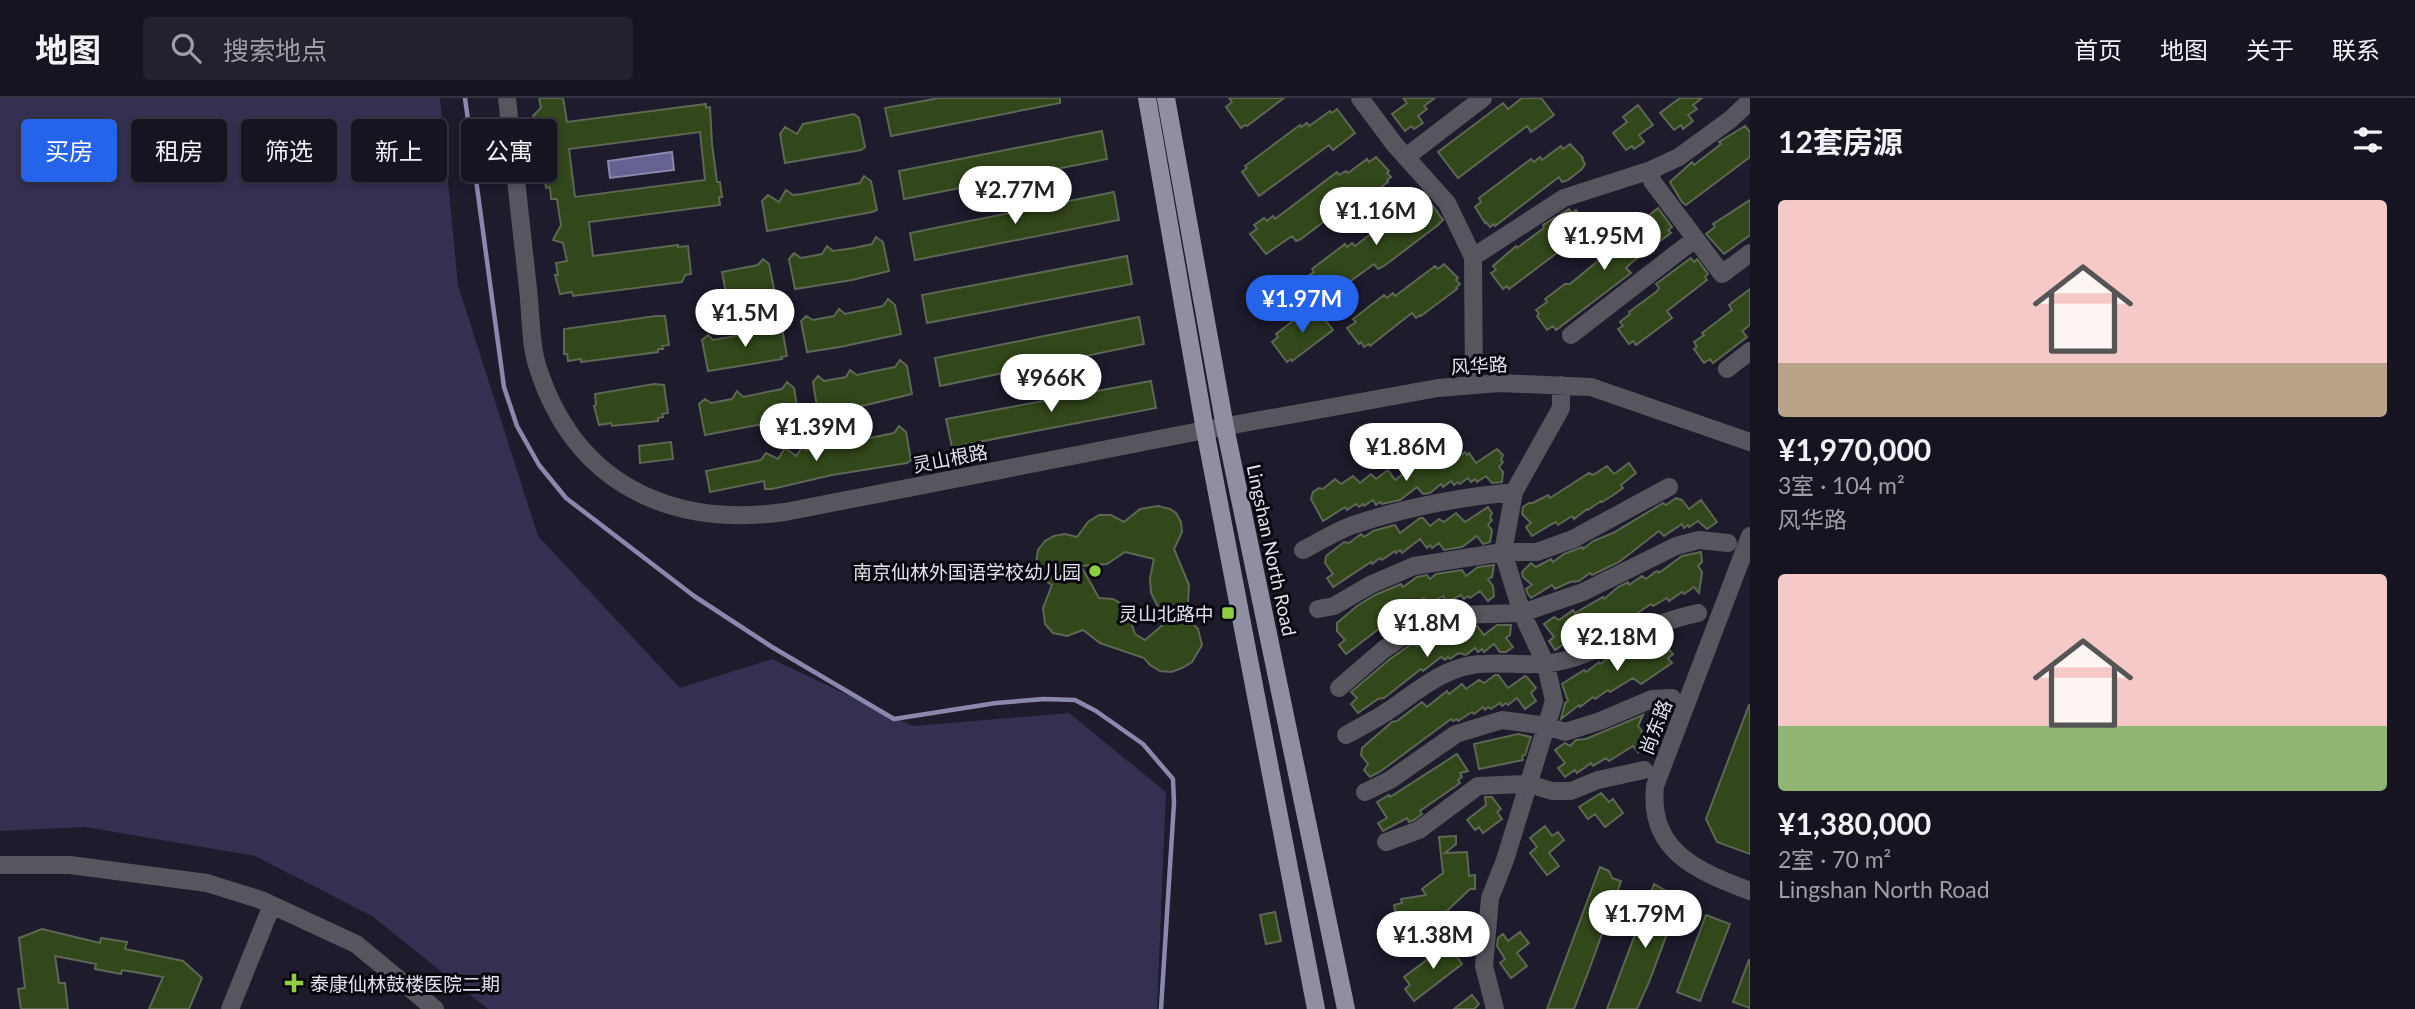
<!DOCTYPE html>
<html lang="zh">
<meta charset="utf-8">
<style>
:root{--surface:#161421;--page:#23212e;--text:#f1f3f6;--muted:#9e9ea5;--line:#35333f;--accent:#2563eb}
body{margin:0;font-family:Lato,"Noto Sans SC",sans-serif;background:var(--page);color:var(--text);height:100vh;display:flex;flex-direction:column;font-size:26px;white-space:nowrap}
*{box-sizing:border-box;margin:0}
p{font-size:23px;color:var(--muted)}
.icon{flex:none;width:38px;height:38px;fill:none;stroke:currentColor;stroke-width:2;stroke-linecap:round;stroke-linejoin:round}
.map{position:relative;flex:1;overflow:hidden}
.details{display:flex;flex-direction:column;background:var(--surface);width:665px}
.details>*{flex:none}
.top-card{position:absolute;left:21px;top:21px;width:665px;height:63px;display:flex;gap:14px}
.price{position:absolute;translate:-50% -60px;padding:0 16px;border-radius:24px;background:#fff;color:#222;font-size:23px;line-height:46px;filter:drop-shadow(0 2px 4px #0008)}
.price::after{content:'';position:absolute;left:50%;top:42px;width:21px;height:16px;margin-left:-10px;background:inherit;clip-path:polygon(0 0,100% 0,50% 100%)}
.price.on{background:var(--accent);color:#fff}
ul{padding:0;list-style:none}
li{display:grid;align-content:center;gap:14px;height:371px;padding:0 28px}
li span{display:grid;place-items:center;height:217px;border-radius:7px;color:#555}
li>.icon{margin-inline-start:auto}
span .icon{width:126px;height:126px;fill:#fffc;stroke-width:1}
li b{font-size:30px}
h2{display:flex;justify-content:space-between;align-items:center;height:84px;padding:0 28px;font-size:30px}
.tag{padding:0 24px;border-radius:7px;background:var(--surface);box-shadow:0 4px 10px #0003,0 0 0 2px var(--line);font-size:24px;line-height:63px}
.tag.on{background:var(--accent);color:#fff}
header{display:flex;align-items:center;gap:42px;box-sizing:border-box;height:98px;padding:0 35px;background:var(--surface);border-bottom:2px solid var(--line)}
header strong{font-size:33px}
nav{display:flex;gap:38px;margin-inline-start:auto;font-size:24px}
.search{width:490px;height:63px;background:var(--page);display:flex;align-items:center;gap:18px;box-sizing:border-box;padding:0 24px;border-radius:7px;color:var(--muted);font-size:26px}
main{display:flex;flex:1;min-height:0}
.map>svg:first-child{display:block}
.green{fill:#333051}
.water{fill:#656191;stroke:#8b88ad;stroke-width:2}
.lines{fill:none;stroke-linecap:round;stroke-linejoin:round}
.stream{stroke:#8b88ad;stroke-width:4.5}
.building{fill:#32471a;stroke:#5d6754;stroke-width:2;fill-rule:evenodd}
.minor{stroke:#57565f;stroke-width:18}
.major{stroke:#908fa2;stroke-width:18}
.poi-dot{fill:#8ece43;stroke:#07070e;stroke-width:2.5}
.labels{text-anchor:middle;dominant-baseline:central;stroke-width:6;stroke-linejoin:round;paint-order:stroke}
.street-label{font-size:19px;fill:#e3e2ee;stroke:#07070e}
.poi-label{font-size:19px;fill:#e3e2ee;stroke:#07070e;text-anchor:end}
</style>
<header>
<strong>地图</strong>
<div class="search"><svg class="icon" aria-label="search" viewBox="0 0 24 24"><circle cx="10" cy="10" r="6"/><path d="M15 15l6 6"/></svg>搜索地点</div>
<nav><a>首页</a><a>地图</a><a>关于</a><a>联系</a></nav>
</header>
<main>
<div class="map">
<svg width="1750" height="911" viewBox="0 0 1750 911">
<rect width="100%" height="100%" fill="#1d1b2c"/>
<path class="green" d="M0,0H440L458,187L538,438L680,590L772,561L913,628L1069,615L1166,694L1157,911H488L372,818L255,758L85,729L0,733Z"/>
<path class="water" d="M672,54L674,72L610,80L608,63Z"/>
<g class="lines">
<path class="stream" d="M465,0L504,289L517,328L539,367L566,400L694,498L772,549L894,621L996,605L1044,601L1075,602L1096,613L1143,646L1173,681L1174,705L1161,911"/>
</g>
<path class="building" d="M539,0H563L567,24L706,6V10L710,9L712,46L717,84H720L722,99H719L720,107L589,124L593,158L678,147V149L688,148L691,176L685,177L682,184L573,198L572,194L560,196L555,177H558L556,165L567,163L563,145L553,142L561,127L557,101H551L550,89L546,90L543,68L547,67L546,55H551L548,31L533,18L541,10ZM700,34L705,82L575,99L569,51Z
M939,0H1060V5L891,38L885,10Z
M1229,0H1284L1247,28L1245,27L1241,30L1226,9L1232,4Z
M1403,0H1435L1424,8L1427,11L1418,18L1423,25L1414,31L1411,28L1405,33L1392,16L1407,5Z
M1522,0H1541L1554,17L1531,34L1527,28L1458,80L1438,54L1503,5L1508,11Z
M1680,0H1702L1693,7L1697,11L1688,17L1693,23L1683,31L1681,27L1674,32L1660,15Z
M1638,7L1653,27L1639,37L1644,44L1634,51L1632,48L1626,52L1613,35L1627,24L1623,19Z
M1337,11L1355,35L1333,52L1329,47L1259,98L1242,74L1247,70L1245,68L1300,27L1301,29L1307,25L1309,28L1330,13L1332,15Z
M854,16L859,20L865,49L861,52L785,65L780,36L785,29L797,36L803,26Z
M1745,28L1750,34V59L1686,107L1682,104L1670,84L1692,64L1694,67L1721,46L1719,44Z
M1102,33L1107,61L904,101L899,73Z
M1570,46L1583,60L1582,61L1585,66L1582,71L1568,82L1562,84L1559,79L1495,128L1494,126L1490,129L1486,124L1485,125L1475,109L1481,104L1479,100L1531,61L1534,64L1540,59L1542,62L1561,48L1563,51Z
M1376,59L1389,73L1387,75L1391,79L1387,82L1388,84L1373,95L1372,94L1368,97L1365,92L1301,141L1296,143L1292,138L1266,156L1250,136L1257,131L1254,127L1264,120L1267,123L1273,118L1275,121L1337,74L1339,77L1346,73L1348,75L1367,61L1369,64Z
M864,78L871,83L877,112L872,114L767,133L762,103L768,97L779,104L786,92L793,97L802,96L860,85Z
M1114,94L1119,122L915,162L910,135Z
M1426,98L1443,122L1438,127L1384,168L1378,171L1374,166L1326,201L1308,178L1314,174L1312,171L1345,146L1347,149L1352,145L1355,148L1418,100L1420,103Z
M1750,102V137L1724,156L1706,136L1715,129L1713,126Z
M1658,110L1672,129L1668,132L1671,135L1631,165L1626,170L1631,175L1556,232L1553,228L1547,232L1537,218L1539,216L1536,212L1547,204L1545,201L1565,186H1570L1605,157L1607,159L1623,147L1618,140L1629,132L1627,130L1645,116L1647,119Z
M1569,111L1572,115L1576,112L1587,126L1583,129L1586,133L1509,191L1507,188L1503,191L1491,175L1496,172L1493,168L1516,148L1517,150L1544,130L1543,127Z
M876,139L883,144L889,173L852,182L795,191L789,161L794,155L801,160L822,156L827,148L833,153L854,150L872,146Z
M1127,158L1132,186L927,225L922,197Z
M1691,160L1694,164L1697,161L1708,176L1705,179L1707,182L1667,213L1672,220L1636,247L1633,243L1629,246L1618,231L1623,228L1620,224L1630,216L1629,214L1656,194L1659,190L1656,186Z
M763,161L769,166L775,196L728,206L722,174L758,167Z
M1444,166L1458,180L1456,182L1460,186L1456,190L1457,191L1421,218L1420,217L1416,220L1412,215L1370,248L1369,246L1364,249L1361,244L1359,246L1347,230L1356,224L1353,221L1384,197L1387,200L1393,195L1395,198L1435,168L1438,171Z
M1750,191V227L1742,233L1747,239L1713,265L1710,261L1704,265L1694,251L1697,249L1694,244L1704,237L1702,235L1732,212L1729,207Z
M888,201L895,207L901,236L840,249L807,254L801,223L806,218L813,222L834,218L839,211L845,216L883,208Z
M1316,210L1333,232L1292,263L1291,261L1287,264L1272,244L1278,239L1276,236L1307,212L1309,215Z
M656,218H665L669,247L662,248L663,251H658V254L581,264V261L568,263L567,256H564V231Z
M1139,219L1144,246L940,288L935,260Z
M775,224L782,230L787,258L781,259L782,261L708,273L702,242L708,237L713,242L735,238L741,231L747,235L764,233L769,231Z
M900,262L907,268L912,296L866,307L818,315L813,284L818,278L824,283L846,279L850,272L857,277L875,273L895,269Z
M1151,283L1156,310L952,349L946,321Z
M787,284L794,290L799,319L705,337L699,306L705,301L711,305L732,301L737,293L743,299L782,291Z
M654,286L664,287L668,315L662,316L663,319L658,320V323L612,328L611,325L599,327L594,308L596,307L595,296Z
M899,328L906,334L911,362L907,365L832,377L772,391H765L764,383L710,394L706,373L761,362L766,355L778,361L785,350L796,358L805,345L806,352L826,348L831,341L838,346L859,342L864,334L870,340L894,335Z
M671,344L673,361L640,365L639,348Z
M1497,351L1503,357L1501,362L1503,364L1499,369L1503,374L1502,384L1492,385L1486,378L1477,384L1475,381L1471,384L1468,380L1460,386L1458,384L1454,387L1451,383L1443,389L1441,386L1430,395L1423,396L1417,389L1400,402L1382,406L1380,404L1376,407L1373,402L1364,408L1363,406L1359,409L1356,406L1347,412L1345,409L1323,423L1311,401L1313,394L1319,390L1323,391L1335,381L1341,386L1353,378L1360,385L1371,376L1376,381L1388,372L1395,382L1414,367L1418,368L1431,358L1437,365L1449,356L1454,361L1465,354L1467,357L1469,355L1476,365Z
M1629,365L1636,375L1621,387L1623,390L1612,398L1602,404L1601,403L1588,412L1587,411L1574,421L1572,418L1558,427L1556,424L1552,426L1532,438L1526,429L1531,425L1522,416L1523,409L1529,405H1533L1548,397L1550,400L1589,375L1593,377L1607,368L1614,376Z
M1676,400L1682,402L1689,411L1701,402L1717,424L1707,431L1698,423L1689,429L1688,427L1684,430L1682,426L1664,438L1659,433L1619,464L1592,477L1590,475L1579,483L1570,484L1555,491L1552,487L1531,500L1528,496L1526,491L1532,487L1523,479L1522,474L1531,465L1536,469L1551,461L1553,464L1564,456L1582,449L1583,451L1593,443L1613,435L1663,405L1666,407Z
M1158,408L1170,411L1176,415L1181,424L1182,434L1174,451L1189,487L1187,520L1198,531L1202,547L1192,564L1182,570L1171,574L1160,573L1150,567L1144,560L1100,545L1083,532L1067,538L1053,535L1045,526L1043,510L1052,487L1042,481L1035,470L1038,452L1045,443L1054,438L1065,436L1077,439L1088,424L1099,417H1111L1124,424L1140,411ZM1125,454L1154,461L1150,480L1151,495L1158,509L1171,520L1145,542L1135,536L1132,527L1133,518L1127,509L1113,501L1099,500L1081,468L1107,466Z
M1488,409L1492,415L1490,420L1492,422L1488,427L1492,432L1490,444L1483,446L1477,438L1462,449L1444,452L1439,445L1432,450L1430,447L1427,450L1420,441L1402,455L1400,452L1396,455L1395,453L1382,462L1380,460L1372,466L1371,464L1333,489L1327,480L1333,476L1325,465L1326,458L1344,444L1349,445L1361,436L1364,439L1373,433L1395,427L1400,435L1420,420H1423L1430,428L1439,421L1444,424L1456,415L1465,424Z
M1701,454L1702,464L1698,468L1702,474L1699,495L1694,489L1684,496L1682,494L1669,503L1667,500L1653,508L1651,506L1624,524L1623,522L1613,530L1612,528L1598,537L1596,534L1583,542L1580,540H1576L1566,549L1564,546L1555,552L1549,543L1554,539L1544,526L1554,519L1559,522L1573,512L1575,515L1603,499L1604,501L1618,489L1628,484L1629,487L1642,478L1646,481L1655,474L1658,473L1659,475L1682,458Z
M1494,467L1492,479L1488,481L1493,488L1494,498L1488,503L1480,493L1470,500L1468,498L1464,501L1461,497L1447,504L1443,498L1429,506L1424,500L1407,513L1406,511L1393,520L1346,556L1339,547L1345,542L1337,533V525L1357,508L1375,497L1401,486L1403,489L1417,479L1427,477L1430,481L1436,476L1462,472L1466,478L1478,469Z
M1497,527H1511L1510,537L1506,540L1513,549L1506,554H1500L1494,546L1484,554L1482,551L1478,554L1475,550L1466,557L1459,555L1450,561L1448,559L1445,562L1441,559L1423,573L1421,571L1384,600L1378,601L1358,615L1351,606L1357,600L1351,594L1390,561L1413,545L1417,548L1433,536L1457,529L1461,531L1465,528H1477L1484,537Z
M1664,537L1671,546L1667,549L1673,556L1668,560L1672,565L1641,586L1633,580L1610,594L1608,592L1595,601L1593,599L1580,609L1579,607L1561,621L1565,605L1568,603L1562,586L1584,572L1586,574L1599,564L1600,566L1613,557L1617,563L1629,554L1631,557L1652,541Z
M1495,577H1498L1508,590L1525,578L1527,579L1536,590L1531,595L1536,603L1525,611L1517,600L1508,607L1506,605L1502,608L1500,605L1491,611L1488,609L1485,612L1483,609L1474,616L1472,614L1458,623L1457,621L1453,623L1451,621L1381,673L1370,679L1364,672L1368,666L1361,657L1362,650L1392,624L1397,623L1422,604L1427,609L1447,593L1449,596L1462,586L1466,591L1479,582L1484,585Z
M1749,607H1750V756L1717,744L1706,721Z
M1643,617L1638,628L1642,633L1638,654L1633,648L1609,663L1606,660L1593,668L1591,665L1577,675L1575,672L1565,679L1558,670L1565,665L1555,652L1565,645L1570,648L1576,642L1586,641Z
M1518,636L1531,639L1525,657L1522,658L1523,662L1479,671L1474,646Z
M1457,656L1468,673L1460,675L1462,679L1458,682L1460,685L1420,713L1422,716L1414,722L1409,724L1407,720L1383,733L1378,725L1387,720L1377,704L1389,697L1390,699Z
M1601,695L1609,704L1613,701L1623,715L1605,729L1595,716L1588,721L1579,709Z
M1485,699H1492L1501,711L1497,714L1502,721L1483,735L1479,729L1475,732L1467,722L1486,707Z
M1545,728L1552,738L1558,734L1564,742L1549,755L1559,768L1547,777L1530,755L1537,749L1530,740Z
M1456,738V746L1445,755L1467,754L1469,778L1475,777V791H1470L1448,812L1432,821L1431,819L1397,824L1394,807L1402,805L1401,801L1426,797L1422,791L1443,775L1439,739Z
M1600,769L1609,773L1612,780L1621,783L1589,872L1574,911H1547Z
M1654,786L1680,801L1649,884L1637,911H1607Z
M1275,814L1281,843L1266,846L1260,817Z
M1706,817L1730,826L1700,903L1677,894Z
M42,831L100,845L101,840L127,844L125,851L183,863L202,880L189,911H149L163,879L122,872L121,876L95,871L96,866L55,858L59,885H65L68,911H21L18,891L25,890L19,840Z
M1520,834L1529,845L1517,855L1527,868L1511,880L1500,865L1505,861L1497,848L1498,840L1503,836L1508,843Z
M1452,843L1459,852L1455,856L1462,866L1414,903L1405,891L1410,887L1404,879Z
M1749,862H1750V910L1733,904Z
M1472,897L1479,906L1474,911H1454Z"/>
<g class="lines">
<path class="minor" d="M507,0C514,64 521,127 528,191C531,215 530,248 538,270C575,385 669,430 785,414L1205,332L1438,290L1474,287L1500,285L1591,289L1750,344
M1360,0L1395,47L1447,105L1473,159L1474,287
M1406,59L1483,0
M1651,72L1652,83L1722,176L1750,155
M1473,159L1564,100L1651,72L1679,59L1731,21L1750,3
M1571,237L1695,141
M1727,271L1750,253
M1750,438L1655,688C1648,754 1698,773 1750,793
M1303,452C1319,444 1336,433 1353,427C1404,410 1460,399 1514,394
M1318,511L1334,508L1370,487L1414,468L1503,454H1537L1573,441L1669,389
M1339,590L1383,552L1412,532L1435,523L1457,517L1522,515L1583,494L1676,448L1699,442L1728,445
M1346,637C1360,629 1375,622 1388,613C1414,596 1440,572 1472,567C1507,562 1536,572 1573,560C1614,546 1655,524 1698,515
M1365,694L1390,682L1456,636L1502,622L1547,628L1565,634L1600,623L1652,601L1672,600
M1386,744L1419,732L1478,688L1529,686L1552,693H1571L1598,682L1644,672
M0,767H70L207,785L261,802L356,846L435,911
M230,911L272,807
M1495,911L1484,868L1490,800L1505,762L1554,603L1546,567L1522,515L1503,454L1514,394L1561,310V287"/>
<path class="major" d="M1147,0L1205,332L1316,911
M1166,0L1225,329L1346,911"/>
</g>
<g class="poi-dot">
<circle cx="1095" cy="473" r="7"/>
<rect x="1221" y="508" width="14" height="14" rx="3.5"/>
<path d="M290.5 874.5h7v7h7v7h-7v7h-7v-7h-7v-7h7z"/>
</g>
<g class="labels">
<g class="street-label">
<text transform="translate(1479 267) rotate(-3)">风华路</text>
<text transform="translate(950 360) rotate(-11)">灵山根路</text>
<text transform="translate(1272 452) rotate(78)">Lingshan North Road</text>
<text transform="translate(1655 629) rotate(-69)">尚东路</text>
</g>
<g class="poi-label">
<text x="1081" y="473">南京仙林外国语学校幼儿园</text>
<text x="1214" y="515">灵山北路中</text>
<text x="310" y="885" text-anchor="start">泰康仙林鼓楼医院二期</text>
</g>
</g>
</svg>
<b class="price" style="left:1015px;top:128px">¥2.77M</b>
<b class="price" style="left:1376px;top:149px">¥1.16M</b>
<b class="price" style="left:1604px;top:174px">¥1.95M</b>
<b class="price on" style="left:1302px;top:237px">¥1.97M</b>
<b class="price" style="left:745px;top:251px">¥1.5M</b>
<b class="price" style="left:1051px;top:316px">¥966K</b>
<b class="price" style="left:816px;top:365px">¥1.39M</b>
<b class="price" style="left:1406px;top:385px">¥1.86M</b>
<b class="price" style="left:1427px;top:561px">¥1.8M</b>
<b class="price" style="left:1617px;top:575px">¥2.18M</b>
<b class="price" style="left:1645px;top:852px">¥1.79M</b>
<b class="price" style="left:1433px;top:873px">¥1.38M</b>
<div class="top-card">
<a class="tag on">买房</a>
<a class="tag">租房</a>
<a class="tag">筛选</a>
<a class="tag">新上</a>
<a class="tag">公寓</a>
</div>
</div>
<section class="details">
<h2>12套房源<svg class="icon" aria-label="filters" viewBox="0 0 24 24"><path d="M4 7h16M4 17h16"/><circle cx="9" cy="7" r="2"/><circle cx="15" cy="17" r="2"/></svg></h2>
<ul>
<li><span style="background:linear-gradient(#f6c9c9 75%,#b9a48a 0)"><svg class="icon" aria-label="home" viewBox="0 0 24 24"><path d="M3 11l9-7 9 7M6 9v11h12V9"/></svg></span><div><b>¥1,970,000</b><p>3室 · 104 m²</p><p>风华路</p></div></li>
<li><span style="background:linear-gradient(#f6c9c9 70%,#8fb573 0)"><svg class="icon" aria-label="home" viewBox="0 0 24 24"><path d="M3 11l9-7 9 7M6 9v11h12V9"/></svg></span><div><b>¥1,380,000</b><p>2室 · 70 m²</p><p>Lingshan North Road</p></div></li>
</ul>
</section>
</main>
